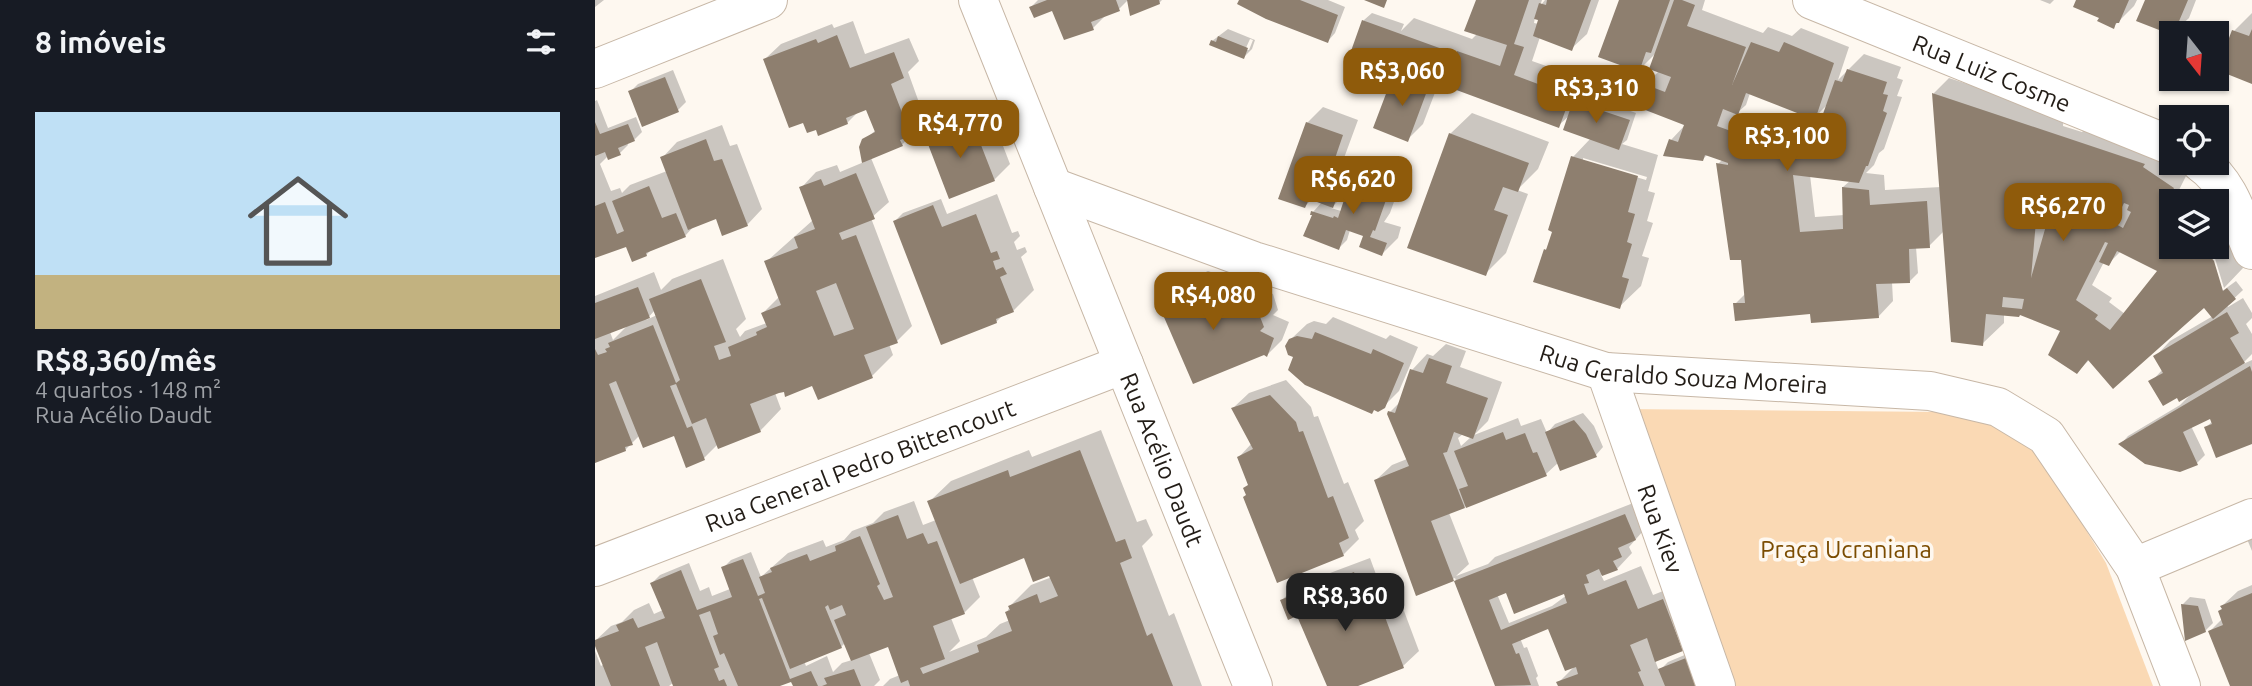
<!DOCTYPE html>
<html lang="pt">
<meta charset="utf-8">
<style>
:root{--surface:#171b24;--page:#20242c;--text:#f1f3f6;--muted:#9ea1a6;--line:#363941;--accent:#8f5b0b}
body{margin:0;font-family:Ubuntu,sans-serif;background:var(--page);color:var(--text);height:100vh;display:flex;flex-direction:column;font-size:26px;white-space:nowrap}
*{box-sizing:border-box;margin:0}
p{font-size:23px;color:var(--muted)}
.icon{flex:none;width:38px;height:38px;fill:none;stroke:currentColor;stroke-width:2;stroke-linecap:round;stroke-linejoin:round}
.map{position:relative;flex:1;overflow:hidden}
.drawer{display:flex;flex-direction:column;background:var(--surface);width:595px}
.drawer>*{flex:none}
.needle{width:46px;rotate:163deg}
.buttons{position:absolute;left:1564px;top:21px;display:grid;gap:14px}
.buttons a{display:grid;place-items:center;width:70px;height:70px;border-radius:0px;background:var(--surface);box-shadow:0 2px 5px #0004;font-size:35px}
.price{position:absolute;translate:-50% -60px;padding:0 16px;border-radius:14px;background:var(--accent);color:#fff;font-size:23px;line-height:46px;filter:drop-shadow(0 2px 4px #0008)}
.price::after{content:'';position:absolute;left:50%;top:42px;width:21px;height:16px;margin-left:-10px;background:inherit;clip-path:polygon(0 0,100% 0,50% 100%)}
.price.active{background:#222;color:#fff}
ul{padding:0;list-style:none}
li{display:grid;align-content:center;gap:14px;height:371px;padding:0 35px}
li+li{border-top:2px solid var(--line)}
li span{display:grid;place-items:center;height:217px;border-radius:0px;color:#555}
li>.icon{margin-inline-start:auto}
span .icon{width:126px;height:126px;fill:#fffc;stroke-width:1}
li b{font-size:30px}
h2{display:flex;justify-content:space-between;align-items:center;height:84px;padding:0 35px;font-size:30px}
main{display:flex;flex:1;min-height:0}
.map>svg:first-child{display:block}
.green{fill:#fad9b4}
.shadow{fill:#0003;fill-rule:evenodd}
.building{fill:#8e7f6f;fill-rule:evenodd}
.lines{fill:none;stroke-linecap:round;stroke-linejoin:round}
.minor-casing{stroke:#c7b7a6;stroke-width:40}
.tertiary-casing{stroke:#c7b7a6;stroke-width:40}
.minor{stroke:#fff;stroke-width:38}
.tertiary{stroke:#fff;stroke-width:38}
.labels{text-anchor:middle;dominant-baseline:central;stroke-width:7;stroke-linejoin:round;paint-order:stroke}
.street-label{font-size:24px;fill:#231d17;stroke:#fef8f0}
.park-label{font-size:24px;fill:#7b4c00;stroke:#fef8f0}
</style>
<main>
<section class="drawer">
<h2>8 imóveis<svg class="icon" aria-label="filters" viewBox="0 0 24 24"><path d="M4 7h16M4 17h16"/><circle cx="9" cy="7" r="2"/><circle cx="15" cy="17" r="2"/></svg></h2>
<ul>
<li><span style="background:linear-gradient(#bfe0f5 75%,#c2b280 0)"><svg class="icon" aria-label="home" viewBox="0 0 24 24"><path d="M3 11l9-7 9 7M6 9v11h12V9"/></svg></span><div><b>R$8,360/mês</b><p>4 quartos · 148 m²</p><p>Rua Acélio Daudt</p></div></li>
</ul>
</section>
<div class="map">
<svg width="1657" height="686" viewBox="0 0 1657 686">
<rect width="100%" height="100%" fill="#fef8f0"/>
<path class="green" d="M1029,409L1349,412L1408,426L1440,446L1511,563L1558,686H1130Z"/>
<path class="shadow" d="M0,0H9L0,7Z
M443,0H567L564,3L532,1L524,9L512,14L498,28L458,9L436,7Z
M646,0H733L750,7L740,33L733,41Z
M883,0H947L945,6L950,0H1004L992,34L976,49L945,37L937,61L974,74L979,69L992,75L985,93L1041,113L1032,140L1027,144L1063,155L1053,191L1060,193L1052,221L1058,223L1047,256L1054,258L1046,286L1024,307L950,250L955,246L978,157L996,138L975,115L963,126L844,82L828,124L812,140L798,79L809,69L758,50L769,20L777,13L809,24L806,31L819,18L877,39L883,33ZM940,17L946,19L944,24L939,23ZM988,158L1052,177L1051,180L988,161Z
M1026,0H1110L1107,10L1168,33L1173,27L1197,36L1206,28L1254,47L1243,80L1269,54L1306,67L1302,78L1308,80L1302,96L1307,97L1289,149L1284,153L1279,165L1271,173L1289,175L1290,190L1346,187L1339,93L1354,78L1424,101L1469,109L1468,126L1487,132L1500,119L1593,172L1581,196L1592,201H1577V247H1622V201L1639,239L1648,268L1629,288L1618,252L1614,253L1626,292L1641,281L1648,290L1632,305L1633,307L1648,298L1657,313V318L1651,324L1657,334V354L1646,365L1657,360V442L1611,427L1618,421L1616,416L1596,426L1610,455L1602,463L1585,470L1526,444L1533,436L1585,405L1595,395L1582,396L1556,382L1568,369L1560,357L1575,341L1618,316V301L1495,359L1482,372L1470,325L1426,313L1409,314V323L1387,344L1349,231L1334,246L1321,247L1323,273L1315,281L1297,282L1298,301L1283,317L1140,304L1151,293L1148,258L1123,164L1128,159L1113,154L1107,160L1076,140L1091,124L1050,85L1064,71L1061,53L1044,70ZM1155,93L1219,118L1233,104L1223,133L1217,139L1142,113L1151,105ZM1215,175L1256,180L1248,187L1249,215L1220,217ZM1526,251L1564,270L1530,314L1514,302L1517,298L1497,285L1509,262L1513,264Z
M1445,0H1459L1455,4Z
M1483,0H1542L1539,6L1518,27Z
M1552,0H1601L1594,18L1578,33Z
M1657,13V83L1639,31Z
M258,21L270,54L314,38L324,61L313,72L330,119L307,145L276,158L294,202L276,218L317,326L302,341L294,344L298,355L277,376L218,383L180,393L186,409L165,431L123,444L109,458L92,466L80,434L45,435L30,450L0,461V296L59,272L66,290L77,279L128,259L151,319L141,329L145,337L150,331L172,323L168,313L184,297L171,262L218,220L206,188L221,172L242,165L245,172L269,162L266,148L269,140L281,130L272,108L264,111L252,123L222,127L209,121L170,59L186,44L237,24L239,28ZM60,310L62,315L51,320ZM34,324L18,340L15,332Z
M633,29L660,40L657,49L649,57L617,41ZM655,39L658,40L654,50H650Z
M78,70L91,102L83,110L35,92L43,84Z
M2,100L13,128L41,117L47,132L39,140L32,142L33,145L25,153L13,156L5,164L16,191L25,188L27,193L35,185L72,171L67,158L82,142L127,125L135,146L142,144L167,209L152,225L122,217L100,225L90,236L58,248L51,255L32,245L0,256V101Z
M393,107L415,164L399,180L333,140L349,124Z
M728,107L763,120L749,158L763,163L759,175L776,159L810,171L795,213L789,222L806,227L803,238L787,254L770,235L755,230L752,240L744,248L718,212L727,202L717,199L710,206L712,123ZM755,189L746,211L736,208Z
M877,113L954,142L943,169L922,190L933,194L911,253L890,274L855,134Z
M402,194L417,233L423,231L425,236L419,242L422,250L430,247L432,252L426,257L439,290L418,311L408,315L401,322L300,221L308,213L346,199L352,214Z
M613,271L678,294L683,310L678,315L694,322L687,340L672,355L564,301L580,286Z
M738,317L791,339L795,335L823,347L804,391L788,407L701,356L695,340L712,324L719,321L731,324Z
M851,344L871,351L865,367L907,382L893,421L879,435L923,418L926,426L946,419L952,433L960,424L988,413L999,426L1008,447L1001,455L964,462L951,474L854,513L874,564L861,576L893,564L900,557L1046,500L1055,523L1034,547L1037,553L1022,569L1006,575L1009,581L1046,566L1058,595L1083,585L1095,642L1087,649L1060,660L1064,671L1073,662L1099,651L1073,686H965L964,682L980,666L954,626L925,638L929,648L932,647L943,676L941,678L944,686H902L860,578L822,594L781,480L797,465L812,459L795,412L806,401L817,370L832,354L838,356ZM868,434L876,437L866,446L863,438ZM912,591L970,592L972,595L957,606L914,623L902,594Z
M691,380L716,407L719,417L723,416L749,484L753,482L769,521L760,530L764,539L748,555L653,495L655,484L644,457L657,443L638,408L654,393Z
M506,430L542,522L551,519L558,535L547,546L574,616L579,613L607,686H288L295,679L305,675L294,645L274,653L285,680L279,686H200L197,679L180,686H80L79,682L74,686H0V651L6,666L9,664L0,641L16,626L27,622L39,610L54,603L59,614L68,610L57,583L65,575L94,563L105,591L114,587L117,596L135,589L128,568L136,560L156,552L166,577L193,553L228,540L231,547L249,540L257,531L278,523L289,512L319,501L328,525L341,520L334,502L356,481L434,450L437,457ZM430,556L455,573L457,577L436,585L415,606L412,612L415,620L405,624L391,637L354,652L365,641L356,618L369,613L385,597L377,577ZM250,643L257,660L247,663L238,672L232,656L211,666L209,661L246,647Z
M1657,523V551L1649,532Z
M775,558L790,599L803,595L824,651L808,666L758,686H734L703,614L687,600L703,585Z
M1657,585V686H1637L1615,631L1628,618L1627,606L1643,591Z
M1595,597L1610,599L1618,623L1610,631L1588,604Z"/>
<path class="building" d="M452,0H521L525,11L496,22L499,30L469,40L457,11L439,18L434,7Z
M532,0H564L565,4L535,16Z
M644,0H705L743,15L733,43L671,19L642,4Z
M769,0H792L789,8Z
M881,0H934L919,44L929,47L919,75L959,90L962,84L978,90L964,128L756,51L767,20L861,54L862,51L905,66L912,45L869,31Z
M952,0H996L977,51L938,36L943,20L939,19L944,3L951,5Z
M1024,0H1075L1056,53L1051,52L1044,72L1003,57Z
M1079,0H1087L1100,5L1092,26L1151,47L1137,85L1156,42L1184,52L1189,42L1239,63L1220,120L1151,93L1143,115L1128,109L1122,126L1208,157L1213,141L1218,142L1240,80L1247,82L1252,69L1292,82L1288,94L1293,95L1288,111L1292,113L1273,166H1271L1264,183L1198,175L1205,232L1248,229L1247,187L1274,190L1275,205L1332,201L1335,248L1314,249L1315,283L1281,284L1284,318L1216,323L1215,314L1140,321L1138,303H1150L1146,260H1135L1121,163L1133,165V163L1110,155L1108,161L1068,156L1074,139L1083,142L1089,125L1040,106L1049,84L1070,92L1076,77L1054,69Z
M1481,0H1534L1524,23H1521L1519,29L1502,21L1504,18L1478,7Z
M1550,0H1593L1579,33L1577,35L1541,21Z
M1657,29V84L1622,70L1637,30L1654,36Z
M242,35L255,68L299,52L309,78L296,84L316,136L305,140L308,146L267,163L264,147L267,139L280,132L271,110L251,118L253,124L223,136L221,130L212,133L208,123L194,128L168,59L221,39L223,43Z
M623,36L653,48L649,59L614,45L616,40L621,42Z
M819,76L835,83L813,142L778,128L797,78L815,85Z
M70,77L84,112L47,127L33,91Z
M1337,93L1550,164L1548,167L1579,188L1567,212L1577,217V247H1616L1610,250L1619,261L1628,291L1632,288L1641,299L1618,319L1609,308L1518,389L1493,360L1482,374L1453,355L1465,331L1425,315L1424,317L1391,314L1388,346L1356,342ZM1444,187L1461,191L1436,278ZM1529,203L1534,205L1532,210L1536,212L1528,228L1519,223ZM1510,242L1513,243L1504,262L1514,266L1522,251L1562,271L1515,330L1500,319L1503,315L1481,300ZM1408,297L1429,299L1427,309L1407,307Z
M978,101L1035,120L1024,150L968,130Z
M0,122L5,134L33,124L40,141L23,148L26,155L13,160L10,152L0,156Z
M377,122L400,181L354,199L331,139Z
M711,122L748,135L735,173L749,178L738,208L714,199L710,208L683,199Z
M854,133L934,163L923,192L908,187L899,210L913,215L891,276L812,248Z
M111,139L119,161L127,159L153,226L127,236L121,219L93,230L65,157Z
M976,156L1043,176L1033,212L1040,214L1032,242L1037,244L1027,277L1034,279L1025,309L938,282L949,249L951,250L957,232L953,230Z
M261,173L280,219L244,233L247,240L261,235L303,343L269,355L278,378L223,400L217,386L190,397L189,392L184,393L155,404L166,432L123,449L111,418L97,424L81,384L75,386L92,428L97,426L110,460L91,468L79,436L48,448L21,381L14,384L38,445L30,447L31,451L0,463V349L3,355L12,352L10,349L15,347L13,343L58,325L81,383L85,380L54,299L106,279L131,342L119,346L124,360L136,356L133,347L162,335L161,332L172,327L166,313L186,305L169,261L203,248L199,237L220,229L204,187L226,179L229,186ZM241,283L259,329L239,336L221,291Z
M758,173L796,186L780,231L778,230L775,237L792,243L787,256L764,247L768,236L751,230L744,250L708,236L717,215H715L716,211L738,218L739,216L743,218Z
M54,186L67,218L81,213L91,237L51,253L52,256L37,262L31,247L0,258V206L10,202L22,234L29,231L17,201Z
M338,205L347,227L381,214L396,253L402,251L405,259L398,261L401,270L408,267L412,274L405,277L419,312L401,319L402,323L346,345L298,221Z
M596,285L662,309L669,327L665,331L679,338L672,357L669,355L598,384L562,301Z
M43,287L55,318L0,339V303Z
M1632,312L1644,333L1635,338L1650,363L1584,402L1582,398L1568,406L1553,381L1568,373L1558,356Z
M720,332L776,354L778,349L809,363L790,408L783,412L779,410L777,414L710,385L693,370L698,357L693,355L690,346L694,339L702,336L717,339Z
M834,358L857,366L851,383L893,398L878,439L859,432L852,452L848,453L870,508L836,521L859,581L821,596L779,480L814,466L792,414L793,411L800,413L815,369L828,373Z
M1655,366L1657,372V444L1621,458L1609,427L1617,424L1615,419L1588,432L1603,465L1585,472L1550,464L1523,444Z
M675,395L701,422L704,432L708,431L733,498L738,496L754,538L744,543L749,556L682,583L648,497L651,495L648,488L653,485L642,457L658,449L636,408Z
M979,420L991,434L1002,457L965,471L950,432Z
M908,432L911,440L930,433L938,453L942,452L952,476L871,508L864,489L873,486L859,451Z
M485,450L521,542L530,539L537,558L525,563L552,636L557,633L578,686H315L313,680L306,683L293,647L256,661L239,620L251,615L247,605L235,610L233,605L230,607L247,648L195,669L167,598L164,599L195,679L216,671L223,686H198L196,682L185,686H143L129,653L125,655L118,636L123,634L115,611L104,615L124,667L119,669L124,681L129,679L132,686H78L62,642L50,647L65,686H16L0,646V640L24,631L21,625L38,618L43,628L70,618L55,583L86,570L102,610L137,597L126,567L148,559L163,596L170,593L164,577L177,572L175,568L212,554L215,561L241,551L240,546L265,536L285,584L282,586L289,600L298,597L271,527L303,515L312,539L328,533L333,544L342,541L370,614L338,626L350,659L325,668L328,674L384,652L382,645L417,631L410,612L415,610L413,606L442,594L445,603L463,596L454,576L438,582L429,558L365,584L332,501L413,470L415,477Z
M1030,514L1041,540L1023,548L1027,557L1018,561L1023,570L1007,576L1004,569L991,575L994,583L989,584L993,595L1031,580L1043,609L1068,599L1088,651L1060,662L1052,638L1035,645L1046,671L1043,672L1049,686H963L961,682L983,674L981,667L970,671L953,629L917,644L921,654L924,653L936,685L900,686L859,581ZM911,593L919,614L969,594L972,603L906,630L894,600Z
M759,572L774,614L787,609L809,668L763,686H732L702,616L693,620L685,600Z
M1657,593V686H1635L1613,631L1628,625L1623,611L1627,609L1625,606Z
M1586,604L1603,606L1611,632L1590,641Z
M1091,658L1101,686H1070L1063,669Z
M259,669L266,686H227L232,684L229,678Z"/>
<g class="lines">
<g class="minor-casing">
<g id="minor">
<path id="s1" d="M1217,0L1577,146"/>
<path d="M0,69L173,0"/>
<path d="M1606,163C1634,182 1644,220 1657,250"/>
<path id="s2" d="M458,187L659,261L1011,372L1335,391L1403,407L1451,436L1540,567L1586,686"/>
<path id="s3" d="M1011,372L1121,686"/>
<path d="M1540,567L1657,518"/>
</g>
</g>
<g class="tertiary-casing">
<g id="tertiary">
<path id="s4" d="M383,0L658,686"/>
<path id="s5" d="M0,567L529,364"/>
</g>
</g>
<use href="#minor" class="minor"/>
<use href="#tertiary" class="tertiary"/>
</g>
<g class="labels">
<g class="street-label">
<text stroke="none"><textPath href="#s1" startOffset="194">Rua Luiz Cosme</textPath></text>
<text stroke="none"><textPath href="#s2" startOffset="660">Rua Geraldo Souza Moreira</textPath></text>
<text stroke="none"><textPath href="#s4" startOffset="495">Rua Acélio Daudt</textPath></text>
<text stroke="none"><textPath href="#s5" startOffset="284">Rua General Pedro Bittencourt</textPath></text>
<text stroke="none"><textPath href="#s3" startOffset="166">Rua Kiev</textPath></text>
</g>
<g class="park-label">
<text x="1251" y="549">Praça Ucraniana</text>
</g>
</g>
</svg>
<div class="buttons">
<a><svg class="needle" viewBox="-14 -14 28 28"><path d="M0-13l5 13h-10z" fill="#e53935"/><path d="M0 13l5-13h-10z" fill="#9ea1a6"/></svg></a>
<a><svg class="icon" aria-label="locate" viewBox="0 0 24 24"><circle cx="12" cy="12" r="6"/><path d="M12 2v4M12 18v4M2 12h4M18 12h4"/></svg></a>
<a><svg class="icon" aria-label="layers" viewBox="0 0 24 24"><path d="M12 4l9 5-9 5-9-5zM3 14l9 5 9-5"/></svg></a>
</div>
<b class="price" style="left:807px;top:108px">R$3,060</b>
<b class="price" style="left:1001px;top:125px">R$3,310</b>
<b class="price" style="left:365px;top:160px">R$4,770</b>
<b class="price" style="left:1192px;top:173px">R$3,100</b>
<b class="price" style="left:758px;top:216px">R$6,620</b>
<b class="price" style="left:1468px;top:243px">R$6,270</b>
<b class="price" style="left:618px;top:332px">R$4,080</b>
<b class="price active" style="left:750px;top:633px">R$8,360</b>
</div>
</main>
